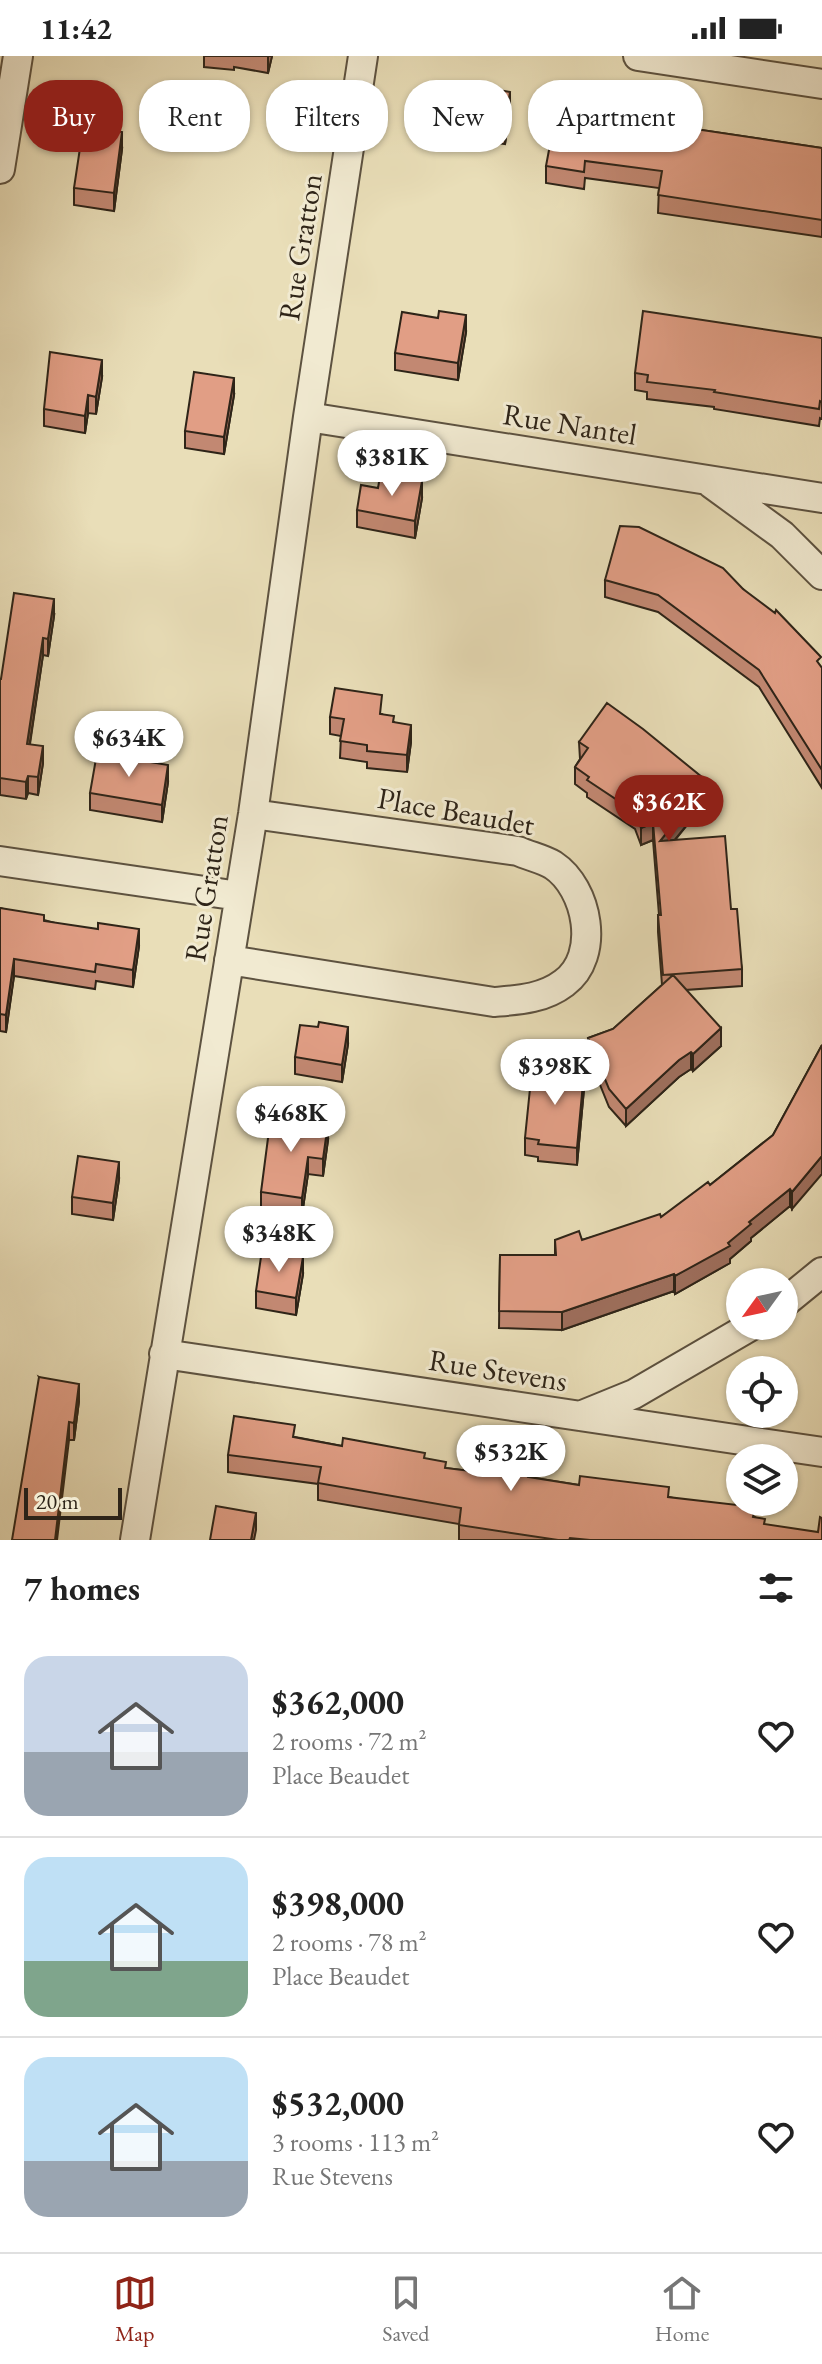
<!DOCTYPE html>
<meta charset="utf-8">
<style>
:root{--surface:#fff;--page:#f6f6f6;--text:#222;--muted:#767676;--line:#e0e0e0;--accent:#8f2418}
body{margin:0;font-family:"EB Garamond",serif;background:var(--page);color:var(--text);height:100vh;display:flex;flex-direction:column;font-size:30px;white-space:nowrap}
*{box-sizing:border-box;margin:0}
p{font-size:26px;color:var(--muted)}
.icon{flex:none;width:44px;height:44px;fill:none;stroke:currentColor;stroke-width:2;stroke-linecap:round;stroke-linejoin:round}
.map{position:relative;height:1484px;overflow:hidden}
.details{display:flex;flex-direction:column;background:var(--surface);flex:1}
.details>*{flex:none}
.hud{position:absolute;left:24px;top:24px;width:774px;height:72px;display:flex;gap:16px}
.needle{width:52px;rotate:237deg}
.fabs{position:absolute;left:726px;top:1212px;display:grid;gap:16px}
.fabs a{display:grid;place-items:center;width:72px;height:72px;border-radius:50%;background:var(--surface);box-shadow:0 2px 6px #0004;font-size:40px}
.scale{position:absolute;left:24px;bottom:20px;width:98px;box-sizing:border-box;padding-left:8px;border:4px solid #2e2418;border-top:0;font-size:22px;line-height:28px;white-space:nowrap;color:#2e2418;-webkit-text-stroke:6px #f1ead1;paint-order:stroke}
.price{position:absolute;translate:-50% -68px;padding:0 18px;border-radius:28px;background:#fff;color:#222;font-size:26px;line-height:52px;filter:drop-shadow(0 2px 4px #0008)}
.price::after{content:'';position:absolute;left:50%;top:48px;width:24px;height:18px;margin-left:-12px;background:inherit;clip-path:polygon(0 0,100% 0,50% 100%)}
.price.selected{background:var(--accent);color:#fff}
ul{padding:0;list-style:none}
li{display:flex;align-items:center;gap:24px;height:200px;padding:0 24px}
li+li{border-top:2px solid var(--line)}
li span{display:grid;place-items:center;flex:none;width:224px;height:160px;border-radius:24px;color:#555}
li>.icon{margin-inline-start:auto}
span .icon{width:96px;height:96px;fill:#fffc;stroke-width:1}
li b{font-size:34px}
h2{display:flex;justify-content:space-between;align-items:center;height:96px;padding:0 24px;font-size:34px}
.pill{padding:0 28px;border-radius:32px;background:var(--surface);box-shadow:0 2px 6px #0004;font-size:28px;line-height:72px}
.pill.selected{background:var(--accent);color:#fff}
.status{display:flex;justify-content:space-between;align-items:center;height:56px;padding:0 40px;background:var(--surface);direction:ltr}
.status svg{height:22px;fill:currentColor}
.tab-bar{display:flex;justify-content:space-around;align-items:center;height:112px;border-top:2px solid var(--line);background:var(--surface);font-size:22px;color:var(--muted)}
.tab-bar a{display:grid;justify-items:center;gap:4px}
.tab-bar .selected{color:var(--accent)}
.map>svg:first-child{display:block}
.lines{fill:none;stroke-linecap:round;stroke-linejoin:round}
.street-casing{stroke:#5d5240;stroke-width:32}
.street{stroke:#f1ead1;stroke-width:28}
.wall{fill:#c28872;stroke:#2e2418;stroke-width:2}
.shaded-wall{fill:#9e6f5d;stroke:#2e2418;stroke-width:2}
.building{fill:#e19e85;stroke:#2e2418;stroke-width:2}
.labels{text-anchor:middle;dominant-baseline:central;stroke-width:6;stroke-linejoin:round;paint-order:stroke}
.street-label{font-size:30px;fill:#2e2418;stroke:#f1ead1}
</style>
<div class="status"><b>11:42</b><svg viewBox="0 0 49 12"><path d="M0 12V9h3v3zM5 12V6h3v6zM10 12V3h3v9zM15 12V0h3v12zM26 1h20v11H26zM47 4h2v5h-2z"/></svg></div>
<div class="map">
<svg width="822" height="1484" viewBox="0 0 822 1484">
<rect width="100%" height="100%" fill="#e9deb8"/>
<filter id="stains"><feTurbulence type="fractalNoise" baseFrequency=".0025" numOctaves="4"/><feColorMatrix values="0 0 0 0 .2 0 0 0 0 .09 0 0 0 0 .02 0 0 0 .5 -.17"/></filter>
<radialGradient id="worn" r=".72"><stop offset=".6" stop-color="#630" stop-opacity="0"/><stop offset="1" stop-color="#630" stop-opacity=".3"/></radialGradient>
<g class="lines">
<g class="street-casing">
<path id="street" d="M638,0L822,28
M0,113L18,0
M308,361L822,442
M712,428L782,479L822,519
M0,805L239,840
M229,904L494,946C518,944 543,943 564,927C601,900 588,832 553,809C543,803 529,800 518,795L253,758
M784,1247L822,1216
M164,1298L822,1396
M580,1360L634,1338L751,1270
M135,1484L253,758L308,361L363,0"/>
</g>
<use href="#street" class="street"/>
</g>
<path class="wall" d="M204,0H272L268,17L234,11V14L204,11Z
M454,30L510,53L505,88L436,78V61Z
M640,63L661,68L822,92V181L658,157L659,132L585,122L584,133L546,127V110Z
M122,93L114,155L74,149V132Z
M466,276L458,324L395,314V297Z
M822,282V363L820,362L819,370L714,353V351L647,343V336L635,334V317Z
M102,321L96,358L88,357L85,377L44,370V353Z
M234,339L224,398L185,392V375Z
M422,442L415,482L357,471V454Z
M605,524L743,533L822,612V732L759,631L658,556L605,541Z
M54,560L48,600L43,599L30,688L43,707L38,739L28,737L26,743L0,739V623H1Z
M382,658L394,666L411,686L407,716L367,712V706L340,702L341,680L330,678V661Z
M579,686L708,743L675,784L731,853L742,913V930L686,934L721,990L693,1015L691,1013L679,1021L626,1070L609,1051L588,999V982L613,973L662,929L658,876V859H659L653,784L641,789L635,773L587,741V737L575,728V711L580,703Z
M168,726L162,766L90,754V737Z
M0,852L139,890L133,931L96,925L95,933L14,920L6,976L0,975Z
M348,988L342,1026L295,1018V1001Z
M822,989L792,1153L790,1150L751,1182V1185L730,1203V1207L675,1238L674,1235L562,1274L499,1272L500,1199H555V1184H582L661,1161L710,1129L773,1079Z
M584,1033L577,1109L538,1105V1101L525,1099V1082Z
M328,1084L323,1120L308,1118L302,1159L261,1154V1136Z
M119,1123L113,1164L72,1158V1141Z
M303,1218L296,1259L256,1252V1235Z
M39,1321L79,1345L74,1384H69Z
M295,1381L342,1390L425,1403L446,1412L495,1418L529,1421L579,1429L669,1441L755,1461L765,1469L822,1484H459V1468L318,1444V1428L228,1416V1399Z"/>
<path class="shaded-wall" d="M268,0H272L268,17Z
M510,36V53L505,88V71Z
M122,76V93L114,155V137Z
M466,259V276L458,324V307Z
M102,304V321L96,358V341Z
M234,322V339L224,398V381Z
M88,339V357L85,377V360Z
M422,425V442L415,482V465Z
M54,543V560L48,600V583Z
M43,582V599L27,705V688Z
M411,669V686L407,716V699Z
M43,690V707L38,739V721Z
M168,709V726L162,766V749Z
M28,720V737L26,743V726Z
M708,726V743L660,802V785Z
M653,767V784L641,789V772Z
M139,873V890L133,931V914Z
M14,903V920L6,976V959Z
M348,971V988L342,1026V1009Z
M721,972V990L693,1015V998Z
M691,996V1013L679,1021L626,1070V1053L679,1004Z
M584,1016V1033L577,1109V1092Z
M328,1067V1084L323,1120V1103Z
M822,1100V1118L792,1153V1136Z
M308,1101V1118L302,1159V1142Z
M119,1106V1123L113,1164V1147Z
M790,1133V1150L751,1182V1185L730,1203V1207L675,1238V1220L728,1187L749,1166Z
M303,1201V1218L296,1259V1242Z
M674,1218V1235L562,1274V1256Z
M79,1328V1345L74,1384V1367Z
M69,1366V1384L57,1484H55Z
M256,1457V1474L254,1484H251Z"/>
<path class="building" d="M455,26L510,36L505,71L436,61L441,29L454,30Z
M558,46L640,57L639,63L661,66V68L822,92V164L658,139L662,115L585,105L584,116L546,110Z
M88,71L122,76L114,137L74,132L80,92H85Z
M439,255L466,259L458,307L395,297L402,256L438,262Z
M643,255L822,282V346L820,345L819,353L714,336L715,334L647,326L648,319L635,317Z
M50,296L102,304L96,341L88,339L85,360L44,353Z
M194,316L234,322L224,381L185,375Z
M380,420L422,425L415,465L357,454L361,429L378,432Z
M620,470L639,471L723,512L743,533L775,557L776,554L821,601L817,605L822,612V714L759,614L658,539L605,524Z
M14,537L54,543L48,583L43,582L27,688L43,690L38,721L28,720L26,726L0,722V623H1Z
M335,632L382,639L380,658L394,660L393,666L411,669L407,699L367,695V689L340,685L344,663L330,661Z
M607,647L643,673L708,726L660,785L725,780L731,853H737L742,913L663,919L658,859H661L653,767L641,772L635,756L587,724L589,721L575,711L588,692L579,686Z
M97,697L168,709L162,749L90,737Z
M0,852L44,859V865L98,873V867L139,873L133,914L96,908L95,916L14,903L6,959L0,958Z
M673,919L721,972L693,998L691,996L679,1004L626,1053L609,1033L588,982L613,973Z
M319,966L348,971L342,1009L295,1001L300,969L318,971Z
M822,989V1100L792,1136L790,1133L749,1166L751,1168L728,1187L730,1190L675,1220L674,1218L562,1256L499,1255L500,1199H556L555,1184L579,1175L582,1184L660,1158L661,1161L708,1126L710,1129L773,1079Z
M536,1011L584,1016L577,1092L538,1088L539,1084L525,1082L532,1013L535,1014Z
M271,1059L328,1067L323,1103L308,1101L302,1142L261,1136Z
M78,1100L119,1106L113,1147L72,1141Z
M262,1194L303,1201L296,1242L256,1235Z
M39,1321L79,1328L74,1367L69,1366L55,1484H12Z
M234,1360L295,1369L293,1381L342,1390L343,1382L425,1397L424,1402L446,1406L445,1412L495,1418L496,1410L529,1414L528,1421L579,1429L580,1420L669,1431L668,1441L755,1451L753,1461L765,1463L764,1468L818,1476L820,1461L822,1462V1484H590L570,1482L569,1484H558L459,1469L461,1452L318,1427L321,1411L228,1399Z
M216,1450L256,1457L251,1484H210Z"/>
<g class="labels">
<g class="street-label">
<text transform="translate(300 191) rotate(-81)">Rue Gratton</text>
<text transform="translate(570 368) rotate(9)">Rue Nantel</text>
<text transform="translate(456 755) rotate(10)">Place Beaudet</text>
<text transform="translate(206 832) rotate(-81)">Rue Gratton</text>
<text transform="translate(498 1314) rotate(9)">Rue Stevens</text>
</g>
</g>
<rect width="100%" height="100%" filter="url(#stains)"/>
<rect width="100%" height="100%" fill="url(#worn)"/>
</svg>
<div class="fabs">
<a><svg class="needle" viewBox="-14 -14 28 28"><path d="M0-13l5 13h-10z" fill="#e53935"/><path d="M0 13l5-13h-10z" fill="#767676"/></svg></a>
<a><svg class="icon" aria-label="locate" viewBox="0 0 24 24"><circle cx="12" cy="12" r="6"/><path d="M12 2v4M12 18v4M2 12h4M18 12h4"/></svg></a>
<a><svg class="icon" aria-label="layers" viewBox="0 0 24 24"><path d="M12 4l9 5-9 5-9-5zM3 14l9 5 9-5"/></svg></a>
</div>
<div class="scale">20 m</div>
<b class="price" style="left:392px;top:442px">$381K</b>
<b class="price" style="left:129px;top:723px">$634K</b>
<b class="price selected" style="left:669px;top:787px">$362K</b>
<b class="price" style="left:555px;top:1051px">$398K</b>
<b class="price" style="left:291px;top:1098px">$468K</b>
<b class="price" style="left:279px;top:1218px">$348K</b>
<b class="price" style="left:511px;top:1437px">$532K</b>
<div class="hud">
<a class="pill selected">Buy</a>
<a class="pill">Rent</a>
<a class="pill">Filters</a>
<a class="pill">New</a>
<a class="pill">Apartment</a>
</div>
</div>
<section class="details">
<h2>7 homes<svg class="icon" aria-label="filters" viewBox="0 0 24 24"><path d="M4 7h16M4 17h16"/><circle cx="9" cy="7" r="2"/><circle cx="15" cy="17" r="2"/></svg></h2>
<ul>
<li><span style="background:linear-gradient(#c9d6e8 60%,#9aa5b1 0)"><svg class="icon" aria-label="home" viewBox="0 0 24 24"><path d="M3 11l9-7 9 7M6 9v11h12V9"/></svg></span><div><b>$362,000</b><p>2 rooms · 72 m²</p><p>Place Beaudet</p></div><svg class="icon" aria-label="heart" viewBox="0 0 24 24"><path d="M12 20l-8-8c-3-5 5-10 8-4 3-6 11-1 8 4z"/></svg></li>
<li><span style="background:linear-gradient(#bfe0f5 65%,#7fa58c 0)"><svg class="icon" aria-label="home" viewBox="0 0 24 24"><path d="M3 11l9-7 9 7M6 9v11h12V9"/></svg></span><div><b>$398,000</b><p>2 rooms · 78 m²</p><p>Place Beaudet</p></div><svg class="icon" aria-label="heart" viewBox="0 0 24 24"><path d="M12 20l-8-8c-3-5 5-10 8-4 3-6 11-1 8 4z"/></svg></li>
<li><span style="background:linear-gradient(#bfe0f5 65%,#9aa5b1 0)"><svg class="icon" aria-label="home" viewBox="0 0 24 24"><path d="M3 11l9-7 9 7M6 9v11h12V9"/></svg></span><div><b>$532,000</b><p>3 rooms · 113 m²</p><p>Rue Stevens</p></div><svg class="icon" aria-label="heart" viewBox="0 0 24 24"><path d="M12 20l-8-8c-3-5 5-10 8-4 3-6 11-1 8 4z"/></svg></li>
</ul>
</section>
<nav class="tab-bar">
<a class="selected"><svg class="icon" aria-label="map" viewBox="0 0 24 24"><path d="M3 6l6-2 6 2 6-2v14l-6 2-6-2-6 2zM9 4v14M15 6v14"/></svg>Map</a>
<a><svg class="icon" aria-label="saved" viewBox="0 0 24 24"><path d="M7 4h10v16l-5-4-5 4z"/></svg>Saved</a>
<a><svg class="icon" aria-label="home" viewBox="0 0 24 24"><path d="M3 11l9-7 9 7M6 9v11h12V9"/></svg>Home</a>
</nav>
